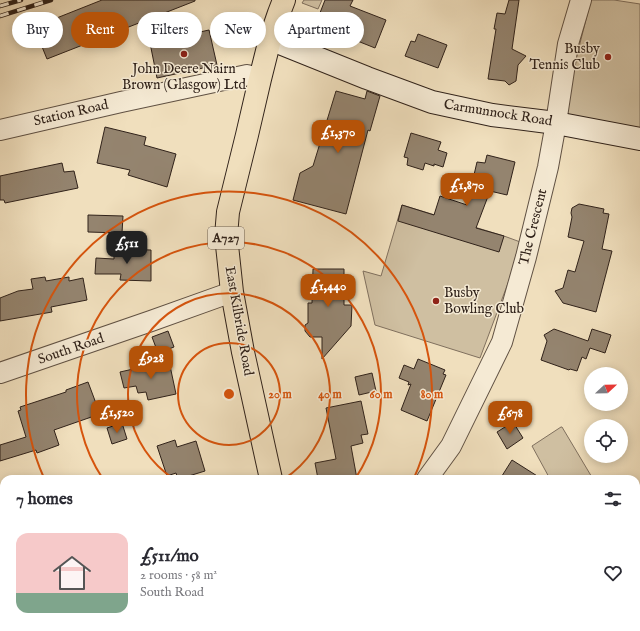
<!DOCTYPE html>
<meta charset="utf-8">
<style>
:root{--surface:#fff;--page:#f7f7f7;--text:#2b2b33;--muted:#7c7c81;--line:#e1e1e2;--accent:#b45309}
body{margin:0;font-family:"IM FELL English",serif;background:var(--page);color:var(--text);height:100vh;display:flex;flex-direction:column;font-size:15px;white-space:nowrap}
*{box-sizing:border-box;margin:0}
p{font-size:13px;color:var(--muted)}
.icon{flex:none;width:22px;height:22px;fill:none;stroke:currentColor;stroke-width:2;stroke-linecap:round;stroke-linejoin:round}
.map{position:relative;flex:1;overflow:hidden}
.side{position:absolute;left:0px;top:475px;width:640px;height:156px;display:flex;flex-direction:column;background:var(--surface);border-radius:12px 12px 0 0;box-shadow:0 2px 10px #0003}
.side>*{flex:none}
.top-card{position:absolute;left:12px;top:12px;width:400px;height:36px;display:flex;gap:8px}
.needle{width:26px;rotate:68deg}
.controls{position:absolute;left:584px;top:367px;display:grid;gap:8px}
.controls a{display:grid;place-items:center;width:44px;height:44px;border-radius:50%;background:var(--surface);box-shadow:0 2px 10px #0003;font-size:20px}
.price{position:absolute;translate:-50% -34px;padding:0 9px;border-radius:8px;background:var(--accent);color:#fff;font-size:13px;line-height:26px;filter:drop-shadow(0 1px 2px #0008)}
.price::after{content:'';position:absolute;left:50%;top:24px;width:12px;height:9px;margin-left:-6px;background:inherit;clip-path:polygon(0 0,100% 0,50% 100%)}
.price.on{background:#222;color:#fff}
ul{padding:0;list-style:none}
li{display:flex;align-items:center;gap:12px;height:100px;padding:0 16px}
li+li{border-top:1px solid var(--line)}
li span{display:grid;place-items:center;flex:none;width:112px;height:80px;border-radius:12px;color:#555}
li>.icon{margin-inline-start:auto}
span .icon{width:48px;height:48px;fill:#fffc;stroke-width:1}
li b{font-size:17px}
h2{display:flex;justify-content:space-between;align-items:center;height:48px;padding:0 16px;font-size:17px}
.pill{padding:0 14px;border-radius:18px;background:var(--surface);box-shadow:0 2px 10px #0003;font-size:14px;line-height:36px}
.pill.on{background:var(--accent);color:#fff}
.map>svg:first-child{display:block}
.green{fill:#cfbfa1;stroke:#80705e}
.building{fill:#94846f;stroke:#30221a}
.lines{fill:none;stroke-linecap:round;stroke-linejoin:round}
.street-casing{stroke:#605143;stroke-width:22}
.secondary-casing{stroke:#30221a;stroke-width:24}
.primary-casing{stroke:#30221a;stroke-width:24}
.street{stroke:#f5ead4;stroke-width:20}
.secondary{stroke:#f5ead4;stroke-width:22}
.primary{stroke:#f0dfbd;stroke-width:22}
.rail-casing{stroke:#30221a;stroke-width:4.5}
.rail{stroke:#f5ead4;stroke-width:3;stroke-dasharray:9;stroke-linecap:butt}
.ring{fill:none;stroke:#d6540d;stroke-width:2}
.poi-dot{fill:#8f2418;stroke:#f5ead4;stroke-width:1.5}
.labels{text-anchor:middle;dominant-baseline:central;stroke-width:3;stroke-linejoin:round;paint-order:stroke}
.shield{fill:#f5ead4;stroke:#6b5e52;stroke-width:1}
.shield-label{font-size:13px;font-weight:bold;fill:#30221a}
.poi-label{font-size:14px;fill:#30221a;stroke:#f5ead4;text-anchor:end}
.street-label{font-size:14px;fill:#30221a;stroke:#f5ead4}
.centre{fill:#d6540d;stroke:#f5ead4;stroke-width:2}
.ring-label{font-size:12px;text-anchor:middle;font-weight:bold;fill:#d6540d;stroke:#f5ead4;stroke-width:3;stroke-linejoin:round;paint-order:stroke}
</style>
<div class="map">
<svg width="640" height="631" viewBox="0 0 640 631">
<rect width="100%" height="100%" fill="#f0dfbd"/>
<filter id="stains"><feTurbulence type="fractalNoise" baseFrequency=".005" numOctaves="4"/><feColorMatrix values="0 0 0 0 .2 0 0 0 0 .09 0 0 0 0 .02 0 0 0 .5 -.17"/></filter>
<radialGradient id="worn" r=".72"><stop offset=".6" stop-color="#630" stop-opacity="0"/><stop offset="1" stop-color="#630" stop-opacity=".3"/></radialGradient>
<path class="green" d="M304,0H322L318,9L302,3Z
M591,0H614L640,4V129L564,116L563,110Z
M402,205L504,236L523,243L480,358L375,325L363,271L381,276Z
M561,427H562L593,479H550L532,446Z
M636,514H640V631H463L465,627H636Z"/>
<path class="building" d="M102,0H195V1L47,59L34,27Z
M325,0H353L350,6L386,20L375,48L340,34L336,43L314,34L320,19L318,18Z
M509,0H519L512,49L526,56L518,65L516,81L509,85L505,81L488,79L496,29H494L497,13L505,14Z
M209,30L217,65L157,78L150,43Z
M418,34L447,45L438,68L405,56L411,41L415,42Z
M336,91L365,99L367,91L380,96L370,131L368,130L346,214L293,200L300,173L313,166Z
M105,127L146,137L144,145L176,154L167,187L128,175L130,170L97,163Z
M411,133L441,142L438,150L447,153L443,167L434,164V166L425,163L423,170L407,165L408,158L404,157Z
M487,155L515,162L507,195L490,191L476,228L504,236L499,252L398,221L402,205L434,215L440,196L467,205L477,162L485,163Z
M62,163L64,172L74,171L78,188L5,203L4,200H0V176Z
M579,204L604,209L603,213L609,214L602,249L612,251L596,312L563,303L555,291L563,288L568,270L575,272L584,241L568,237L572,217L571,213L572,208Z
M88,215L123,216L122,233L88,232Z
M114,249L151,250V281L120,280L121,274H95L96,258L114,259Z
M313,269H344V305H352L351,326L322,359V337H310L305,331V325L308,323V303H312Z
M45,277L46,281L69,277V281L83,278L87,300L51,307L52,312L0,321V298L18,291L33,289L31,279Z
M554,329L588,341L592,329L611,335L605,353L590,348L586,359L582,357L577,371L570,369L569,370L541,360L547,341L544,335Z
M168,331L174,347L158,353L152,337Z
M418,359L445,370L443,374L446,375L427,421L401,410L411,384L408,385L409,382L399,378L404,365L414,369Z
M169,361L176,394L148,400L146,392L138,393L136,386L124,388L120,372Z
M372,373L376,391L359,395L355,377Z
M88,382L100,414L54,430L59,445L37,453L36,450L0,461V445L26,437L18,411L21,410L20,407L66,392V390Z
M361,401L368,434L361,435L363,443L351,446L357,479H318L315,463L336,459L326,408Z
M513,422L523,438L507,449L497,432Z
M122,423L127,439L112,444L107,428Z
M175,440L177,447L196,441L205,471L179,479H178L176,473L167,476L157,446Z
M512,460L542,479H500Z"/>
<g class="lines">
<g class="street-casing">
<path id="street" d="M0,130L121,102L247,75L260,79
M0,373L151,321L232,292
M427,479L451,446L502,342L526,257L548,167L556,123L568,44L581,0
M264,627L265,631"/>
</g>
<g class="secondary-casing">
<path id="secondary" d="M270,39L367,78L432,102L492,115L556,123L640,139"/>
</g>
<g class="primary-casing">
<path id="primary" d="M271,479L243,352L232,292L226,236L228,212L247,135L260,79L270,39L279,13L284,0
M302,627L303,631"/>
</g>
<use href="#street" class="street"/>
<use href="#secondary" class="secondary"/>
<use href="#primary" class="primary"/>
<g class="rail-casing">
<path id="rail" d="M0,6L21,0
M0,16L51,0"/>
</g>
<use href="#rail" class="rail"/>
</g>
<g class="ring">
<circle cx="229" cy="394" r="51"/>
<path d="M174 479A101 101 0 1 1 284 479"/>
<path d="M103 479A152 152 0 1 1 355 479"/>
<path d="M44 478A203 203 0 1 1 414 478"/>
</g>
<g class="poi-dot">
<circle cx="184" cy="54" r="4"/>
<circle cx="608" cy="57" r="4"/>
<circle cx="436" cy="301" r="4"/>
</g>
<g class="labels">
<rect class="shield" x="208" y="227" width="36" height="22" rx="3"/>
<g class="shield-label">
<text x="226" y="238">A727</text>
</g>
<g class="poi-label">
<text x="600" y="49">Busby<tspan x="600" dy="16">Tennis Club</tspan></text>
<text x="184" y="69" text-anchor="middle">John Deere Nairn<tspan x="184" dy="16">Brown (Glasgow) Ltd</tspan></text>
<text x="444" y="293" text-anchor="start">Busby<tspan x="444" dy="16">Bowling Club</tspan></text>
</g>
<g class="street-label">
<text transform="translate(71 113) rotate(-13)">Station Road</text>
<text transform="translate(498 113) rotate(9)">Carmunnock Road</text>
<text transform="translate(533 227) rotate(-76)">The Crescent</text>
<text transform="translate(239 321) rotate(80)">East Kilbride Road</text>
<text transform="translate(71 349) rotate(-19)">South Road</text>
</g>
</g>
<circle cx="229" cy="394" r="6" class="centre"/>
<g class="ring-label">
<text x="280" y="398">20 m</text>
<text x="330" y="398">40 m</text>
<text x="381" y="398">60 m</text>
<text x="432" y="398">80 m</text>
</g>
<rect width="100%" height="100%" filter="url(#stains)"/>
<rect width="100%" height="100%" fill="url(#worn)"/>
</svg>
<div class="controls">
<a><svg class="needle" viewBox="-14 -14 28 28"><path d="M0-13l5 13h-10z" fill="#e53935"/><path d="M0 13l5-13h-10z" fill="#7c7c81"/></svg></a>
<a><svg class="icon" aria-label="locate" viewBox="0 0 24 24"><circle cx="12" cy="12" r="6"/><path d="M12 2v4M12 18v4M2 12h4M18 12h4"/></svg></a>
</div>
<b class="price" style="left:338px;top:154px">£1,370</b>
<b class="price" style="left:467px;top:207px">£1,870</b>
<b class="price on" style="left:127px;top:265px">£511</b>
<b class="price" style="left:328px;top:308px">£1,440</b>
<b class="price" style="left:151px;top:380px">£928</b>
<b class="price" style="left:117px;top:434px">£1,520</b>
<b class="price" style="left:510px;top:435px">£678</b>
<div class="top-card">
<a class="pill">Buy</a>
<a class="pill on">Rent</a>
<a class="pill">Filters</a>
<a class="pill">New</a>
<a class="pill">Apartment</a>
</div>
<section class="side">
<h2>7 homes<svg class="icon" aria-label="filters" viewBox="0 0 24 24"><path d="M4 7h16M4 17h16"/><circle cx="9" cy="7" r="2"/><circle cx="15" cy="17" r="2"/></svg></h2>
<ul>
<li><span style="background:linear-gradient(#f6c9c9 75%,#7fa58c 0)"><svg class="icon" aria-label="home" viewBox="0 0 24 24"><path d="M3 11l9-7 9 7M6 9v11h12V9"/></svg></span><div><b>£511/mo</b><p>2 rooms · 58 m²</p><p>South Road</p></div><svg class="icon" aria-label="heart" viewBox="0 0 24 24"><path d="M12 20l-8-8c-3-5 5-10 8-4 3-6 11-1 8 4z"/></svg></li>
</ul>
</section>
</div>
